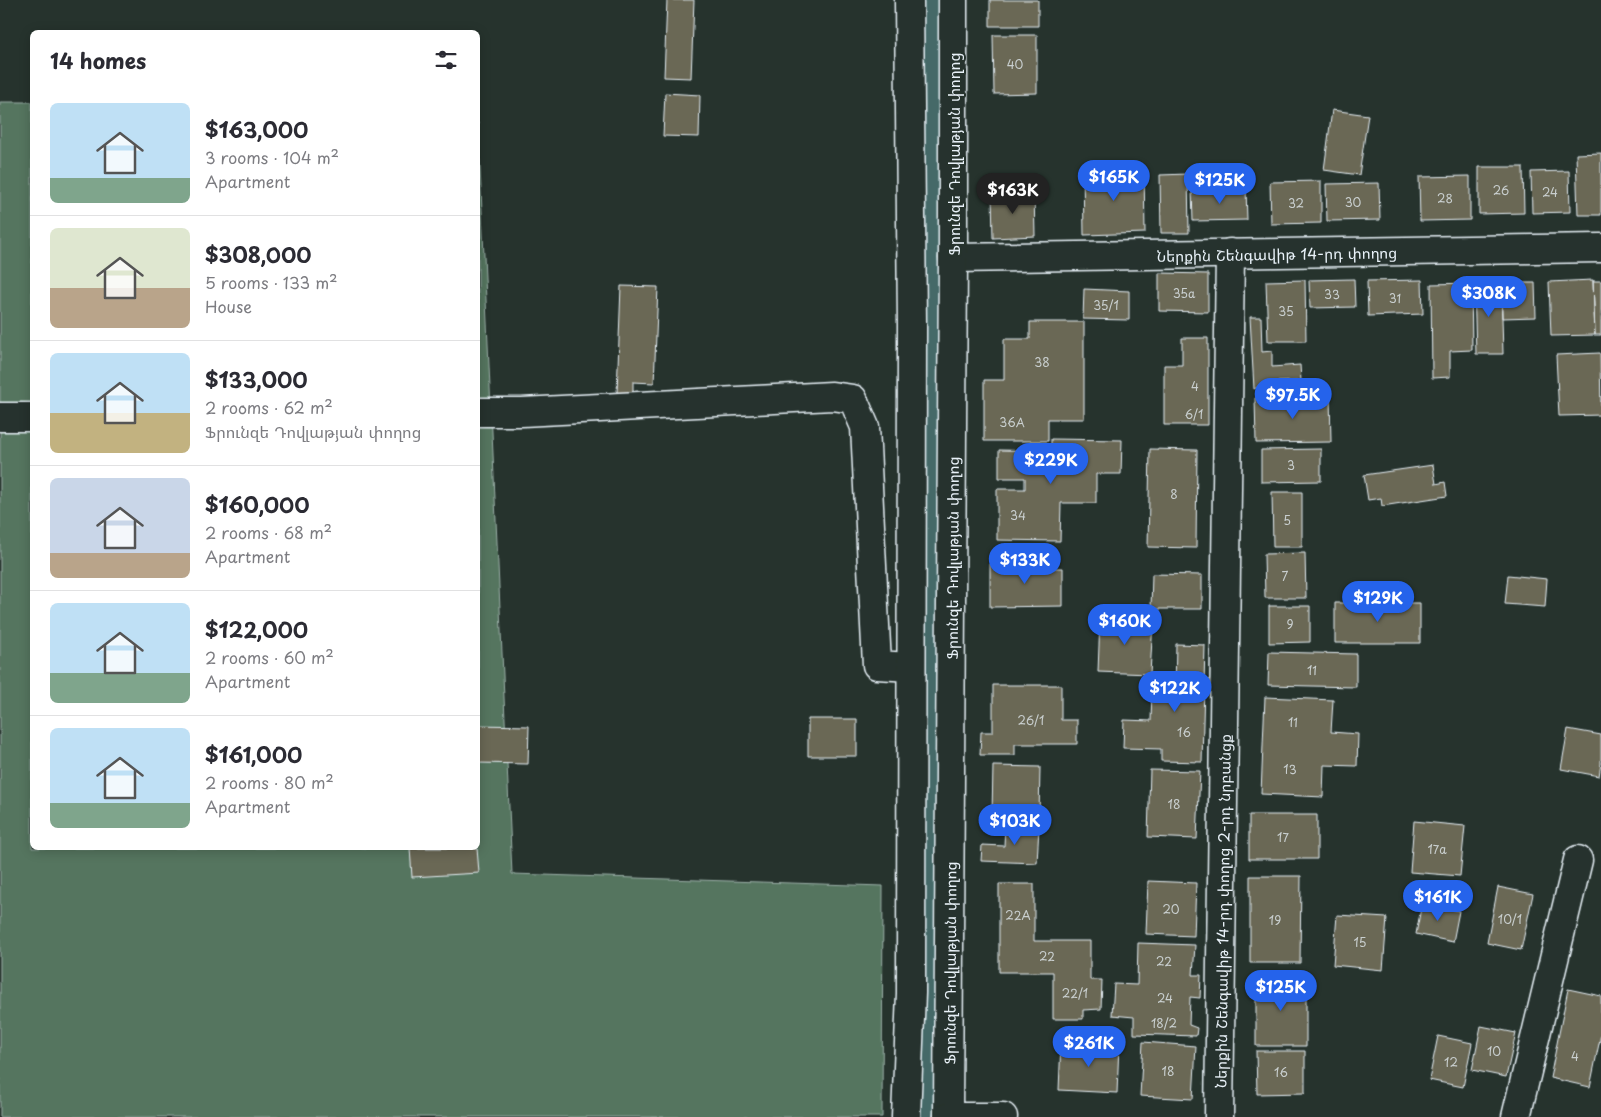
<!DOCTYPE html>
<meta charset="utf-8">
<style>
:root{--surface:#fff;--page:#f7f7f7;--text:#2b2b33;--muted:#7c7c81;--line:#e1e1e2;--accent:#2563eb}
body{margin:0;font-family:"Playpen Sans","Noto Sans Armenian",sans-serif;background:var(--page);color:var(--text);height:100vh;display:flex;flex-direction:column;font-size:19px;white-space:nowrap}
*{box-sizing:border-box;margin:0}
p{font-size:16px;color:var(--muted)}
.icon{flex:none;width:28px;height:28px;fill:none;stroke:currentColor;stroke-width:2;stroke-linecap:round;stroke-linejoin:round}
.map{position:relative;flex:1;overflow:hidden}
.side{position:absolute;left:30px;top:30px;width:450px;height:820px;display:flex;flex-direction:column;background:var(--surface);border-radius:8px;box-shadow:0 2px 12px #0003}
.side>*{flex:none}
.price{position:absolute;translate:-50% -42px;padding:0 11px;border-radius:18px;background:var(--accent);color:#fff;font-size:16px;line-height:32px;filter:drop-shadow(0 1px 2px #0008)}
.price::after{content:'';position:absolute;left:50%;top:30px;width:15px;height:11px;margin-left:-8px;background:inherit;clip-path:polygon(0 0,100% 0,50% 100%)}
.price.selected{background:#222;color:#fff}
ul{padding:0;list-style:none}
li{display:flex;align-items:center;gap:15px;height:125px;padding:0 20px}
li+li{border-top:1px solid var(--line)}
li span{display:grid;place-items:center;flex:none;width:140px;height:100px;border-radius:8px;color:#555}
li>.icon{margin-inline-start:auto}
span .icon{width:60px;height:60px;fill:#fffc;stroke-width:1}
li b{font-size:21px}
h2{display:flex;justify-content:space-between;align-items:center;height:60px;padding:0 20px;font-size:21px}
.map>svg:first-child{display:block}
.green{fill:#54745e;stroke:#9eb2ab}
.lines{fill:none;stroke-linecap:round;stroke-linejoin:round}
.canal{stroke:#446967;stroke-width:29}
.building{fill:#6b6854;stroke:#e8f1f8}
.minor-casing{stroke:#e8f1f8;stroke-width:31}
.minor{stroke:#26332d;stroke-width:28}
.labels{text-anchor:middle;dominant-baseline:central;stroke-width:4;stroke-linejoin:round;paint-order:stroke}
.number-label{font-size:12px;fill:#c9cfcf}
.street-label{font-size:15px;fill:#e8f1f8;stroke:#26332d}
</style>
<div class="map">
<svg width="1601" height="1117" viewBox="0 0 1601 1117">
<rect width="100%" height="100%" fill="#26332d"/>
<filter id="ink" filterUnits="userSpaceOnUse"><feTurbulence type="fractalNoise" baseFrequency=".02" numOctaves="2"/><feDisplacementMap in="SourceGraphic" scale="10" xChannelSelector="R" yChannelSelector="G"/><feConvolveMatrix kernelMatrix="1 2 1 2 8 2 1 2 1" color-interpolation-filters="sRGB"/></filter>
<g filter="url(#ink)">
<path class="green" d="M0,102H32V848H478V123L512,874L883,886L882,1117H0Z"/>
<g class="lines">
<path class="canal" d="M925,1117L930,0"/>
</g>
<path class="building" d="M667,0H694L691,78L664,77Z
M990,0H1038V26H990Z
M993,35H1037V93L994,94Z
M665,93L700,95L699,137L663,136Z
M1332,110L1368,115L1359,175L1324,170Z
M1601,153V215H1578L1576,154Z
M1479,167H1523L1524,213L1479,214Z
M1144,169L1145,233L1084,235L1083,170Z
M1569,171L1570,212L1532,213L1531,172Z
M1188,174L1189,233H1161L1160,175Z
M1470,176V220L1420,221L1419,177Z
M1321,181V223L1271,224L1270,182Z
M1379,183L1380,220L1327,221L1326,184Z
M1246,189L1247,220L1193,221L1192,190Z
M1034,192L1035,236L993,238L992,194Z
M1159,273L1208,274V312L1159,311Z
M1354,279L1355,307L1310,308L1309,280Z
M1305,280L1306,341H1268L1266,281Z
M1422,280L1423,314L1368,316L1367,281Z
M1593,280L1595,335L1551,336L1549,282Z
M1593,281H1601V335H1595Z
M1501,282L1503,354H1476L1474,283Z
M1471,283L1472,350L1450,351V377L1432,378L1431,284Z
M1501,283H1535L1536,317L1502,318Z
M621,286L658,287L654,383L633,382V394L617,393Z
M1084,289L1129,291V320L1083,319Z
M1250,317H1261L1262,352L1272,351V367L1300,365L1301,381L1269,382L1254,389Z
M1030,322H1084V419H1048V441H984V380H1004V339H1030Z
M1182,338H1208V425H1164V365H1182Z
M1600,353L1601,415L1559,416L1556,355Z
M1330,396L1331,442L1256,443L1255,398Z
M1051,439L1122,440L1121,474H1096V503H1061L1060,541L997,540V489H1025V478H999V450L1051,451Z
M1150,449L1197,450L1196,548L1148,547Z
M1321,449V481L1261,482V450Z
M1433,465L1436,484L1445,482L1447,496L1382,506L1381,498L1368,500L1364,475Z
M1272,492H1302V547H1273Z
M1305,553L1306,598H1265L1264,554Z
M990,561H1032V568H1063V606L990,607Z
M1152,574L1202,575V609H1151Z
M1508,575L1547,579L1545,607L1505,604Z
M1335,603H1420V643H1335Z
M1269,606H1310V642L1269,643Z
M1100,619L1153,621L1150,674L1098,672Z
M1176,644L1205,645L1202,762L1161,761V749L1123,748L1124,720L1151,721L1152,690H1175Z
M1269,652L1356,654V687L1268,685Z
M993,685H1061V720H1077V744H1015V755H980L981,732H993Z
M1265,697L1333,700L1331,732L1358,734L1357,766L1324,765L1323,797L1261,794Z
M808,719H857V756H808Z
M478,725L529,726L528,764L478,763Z
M1568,729L1601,735V764L1599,776L1561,769Z
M993,766L1040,767L1039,816L992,814Z
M1150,770L1200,771L1197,839L1148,837Z
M1249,815H1317V859H1249Z
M1414,821L1465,826L1460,876L1410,872Z
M1005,825L1039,827L1037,863L981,861L982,845L1004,846Z
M410,848H477L479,873L412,877Z
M1250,876H1301L1300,963H1250Z
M1148,881L1196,883L1194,936L1146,934Z
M999,884H1034V941H1090V980H1102L1101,1009L1083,1010V1019H1053V972H999Z
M1498,887L1533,894L1521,950L1487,943Z
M1422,903L1459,911L1453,942L1416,934Z
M1337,915L1387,918L1383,970L1333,965Z
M1138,943L1195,945L1193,975H1201L1200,998L1190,997L1189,1025L1197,1028L1196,1036L1134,1034V1017L1112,1015L1114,984L1137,985Z
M1256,978H1306V1046H1256Z
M1568,989L1601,996V1034L1590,1087L1550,1078Z
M1481,1026L1516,1033L1506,1077L1472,1070Z
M1438,1036L1472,1043L1463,1087L1429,1080Z
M1061,1042L1119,1045L1117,1093L1059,1090Z
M1143,1042L1196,1046L1193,1099L1140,1096Z
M1256,1051H1305V1093L1257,1094Z"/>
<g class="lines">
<g class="minor-casing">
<g id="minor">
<path id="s1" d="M953,258L1601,248"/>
<path d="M478,412H522L832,396L853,399L865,427L877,665L911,667"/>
<path d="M0,417H32"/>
<path d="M906,1117L911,993L912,326L909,0"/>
<path id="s2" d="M948,1117L953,258V0"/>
<path d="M948,1117H1003"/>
<path id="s3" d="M1219,1117L1230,253"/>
<path d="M1516,1117L1578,860"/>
</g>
</g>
<use href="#minor" class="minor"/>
</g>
</g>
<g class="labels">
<g class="number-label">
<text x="1015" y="64">40</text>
<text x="1501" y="190">26</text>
<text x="1550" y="192">24</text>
<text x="1445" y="198">28</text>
<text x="1353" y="202">30</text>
<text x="1296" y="203">32</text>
<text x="1184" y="293">35a</text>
<text x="1332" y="294">33</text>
<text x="1395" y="298">31</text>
<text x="1106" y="305">35/1</text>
<text x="1286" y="311">35</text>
<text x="1042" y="362">38</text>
<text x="1195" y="386">4</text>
<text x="1194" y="414">6/1</text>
<text x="1012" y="422">36A</text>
<text x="1291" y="465">3</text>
<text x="1174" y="494">8</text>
<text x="1018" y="515">34</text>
<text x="1287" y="520">5</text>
<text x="1285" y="576">7</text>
<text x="1290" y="624">9</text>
<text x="1312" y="670">11</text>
<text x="1031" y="720">26/1</text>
<text x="1293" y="722">11</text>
<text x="1184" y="732">16</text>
<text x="1290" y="769">13</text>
<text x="1174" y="804">18</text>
<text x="1283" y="837">17</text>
<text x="1437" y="849">17a</text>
<text x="1171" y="909">20</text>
<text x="1018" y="915">22A</text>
<text x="1510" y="919">10/1</text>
<text x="1275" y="920">19</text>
<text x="1360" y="942">15</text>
<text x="1047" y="956">22</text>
<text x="1164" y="961">22</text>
<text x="1075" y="993">22/1</text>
<text x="1165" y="998">24</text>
<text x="1164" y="1023">18/2</text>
<text x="1494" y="1051">10</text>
<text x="1575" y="1056">4</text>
<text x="1451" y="1062">12</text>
<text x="1168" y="1071">18</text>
<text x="1281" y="1072">16</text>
</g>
<g class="street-label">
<text transform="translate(953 154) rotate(-90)">Ֆրունզե Դովլաթյան փողոց</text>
<text stroke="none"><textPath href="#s1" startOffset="324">Ներքին Շենգավիթ 14-րդ փողոց</textPath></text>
<text stroke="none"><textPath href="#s2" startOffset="559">Ֆրունզե Դովլաթյան փողոց</textPath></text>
<text stroke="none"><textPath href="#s3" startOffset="206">Ներքին Շենգավիթ 14-րդ փողոց 2-րդ նրբանցք</textPath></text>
<text stroke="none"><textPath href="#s2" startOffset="154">Ֆրունզե Դովլաթյան փողոց</textPath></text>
</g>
</g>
</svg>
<b class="price" style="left:1114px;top:202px">$165K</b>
<b class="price" style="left:1220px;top:205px">$125K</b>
<b class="price selected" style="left:1013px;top:215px">$163K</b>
<b class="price" style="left:1489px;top:318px">$308K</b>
<b class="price" style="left:1293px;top:420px">$97.5K</b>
<b class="price" style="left:1051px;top:485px">$229K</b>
<b class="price" style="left:1025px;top:585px">$133K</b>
<b class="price" style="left:1378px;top:623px">$129K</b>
<b class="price" style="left:1125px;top:646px">$160K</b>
<b class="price" style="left:1175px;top:713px">$122K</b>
<b class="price" style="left:1015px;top:846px">$103K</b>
<b class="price" style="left:1438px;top:922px">$161K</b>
<b class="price" style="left:1281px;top:1012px">$125K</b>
<b class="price" style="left:1089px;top:1068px">$261K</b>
<section class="side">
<h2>14 homes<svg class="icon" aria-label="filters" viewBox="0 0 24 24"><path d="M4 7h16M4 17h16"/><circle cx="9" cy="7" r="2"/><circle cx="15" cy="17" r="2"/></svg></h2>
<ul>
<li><span style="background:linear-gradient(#bfe0f5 75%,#7fa58c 0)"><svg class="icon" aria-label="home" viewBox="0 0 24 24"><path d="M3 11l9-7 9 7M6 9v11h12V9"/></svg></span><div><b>$163,000</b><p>3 rooms · 104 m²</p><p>Apartment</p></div></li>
<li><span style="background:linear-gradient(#dfe7d0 60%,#b9a48a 0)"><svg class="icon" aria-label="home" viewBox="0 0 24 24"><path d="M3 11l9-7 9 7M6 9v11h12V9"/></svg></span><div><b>$308,000</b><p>5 rooms · 133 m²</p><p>House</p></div></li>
<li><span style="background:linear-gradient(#bfe0f5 60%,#c2b280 0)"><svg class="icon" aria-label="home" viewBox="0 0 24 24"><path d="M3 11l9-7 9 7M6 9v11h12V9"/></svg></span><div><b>$133,000</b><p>2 rooms · 62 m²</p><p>Ֆրունզե Դովլաթյան փողոց</p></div></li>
<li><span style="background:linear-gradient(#c9d6e8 75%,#b9a48a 0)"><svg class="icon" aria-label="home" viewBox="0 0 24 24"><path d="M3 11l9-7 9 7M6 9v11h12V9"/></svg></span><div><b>$160,000</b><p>2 rooms · 68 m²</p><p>Apartment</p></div></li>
<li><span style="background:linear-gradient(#bfe0f5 70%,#7fa58c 0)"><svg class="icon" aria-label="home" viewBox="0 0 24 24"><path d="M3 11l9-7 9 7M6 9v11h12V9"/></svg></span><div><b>$122,000</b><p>2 rooms · 60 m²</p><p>Apartment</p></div></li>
<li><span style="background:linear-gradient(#bfe0f5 75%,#7fa58c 0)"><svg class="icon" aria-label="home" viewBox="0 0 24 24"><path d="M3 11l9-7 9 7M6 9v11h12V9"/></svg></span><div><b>$161,000</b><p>2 rooms · 80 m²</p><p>Apartment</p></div></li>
</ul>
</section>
</div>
